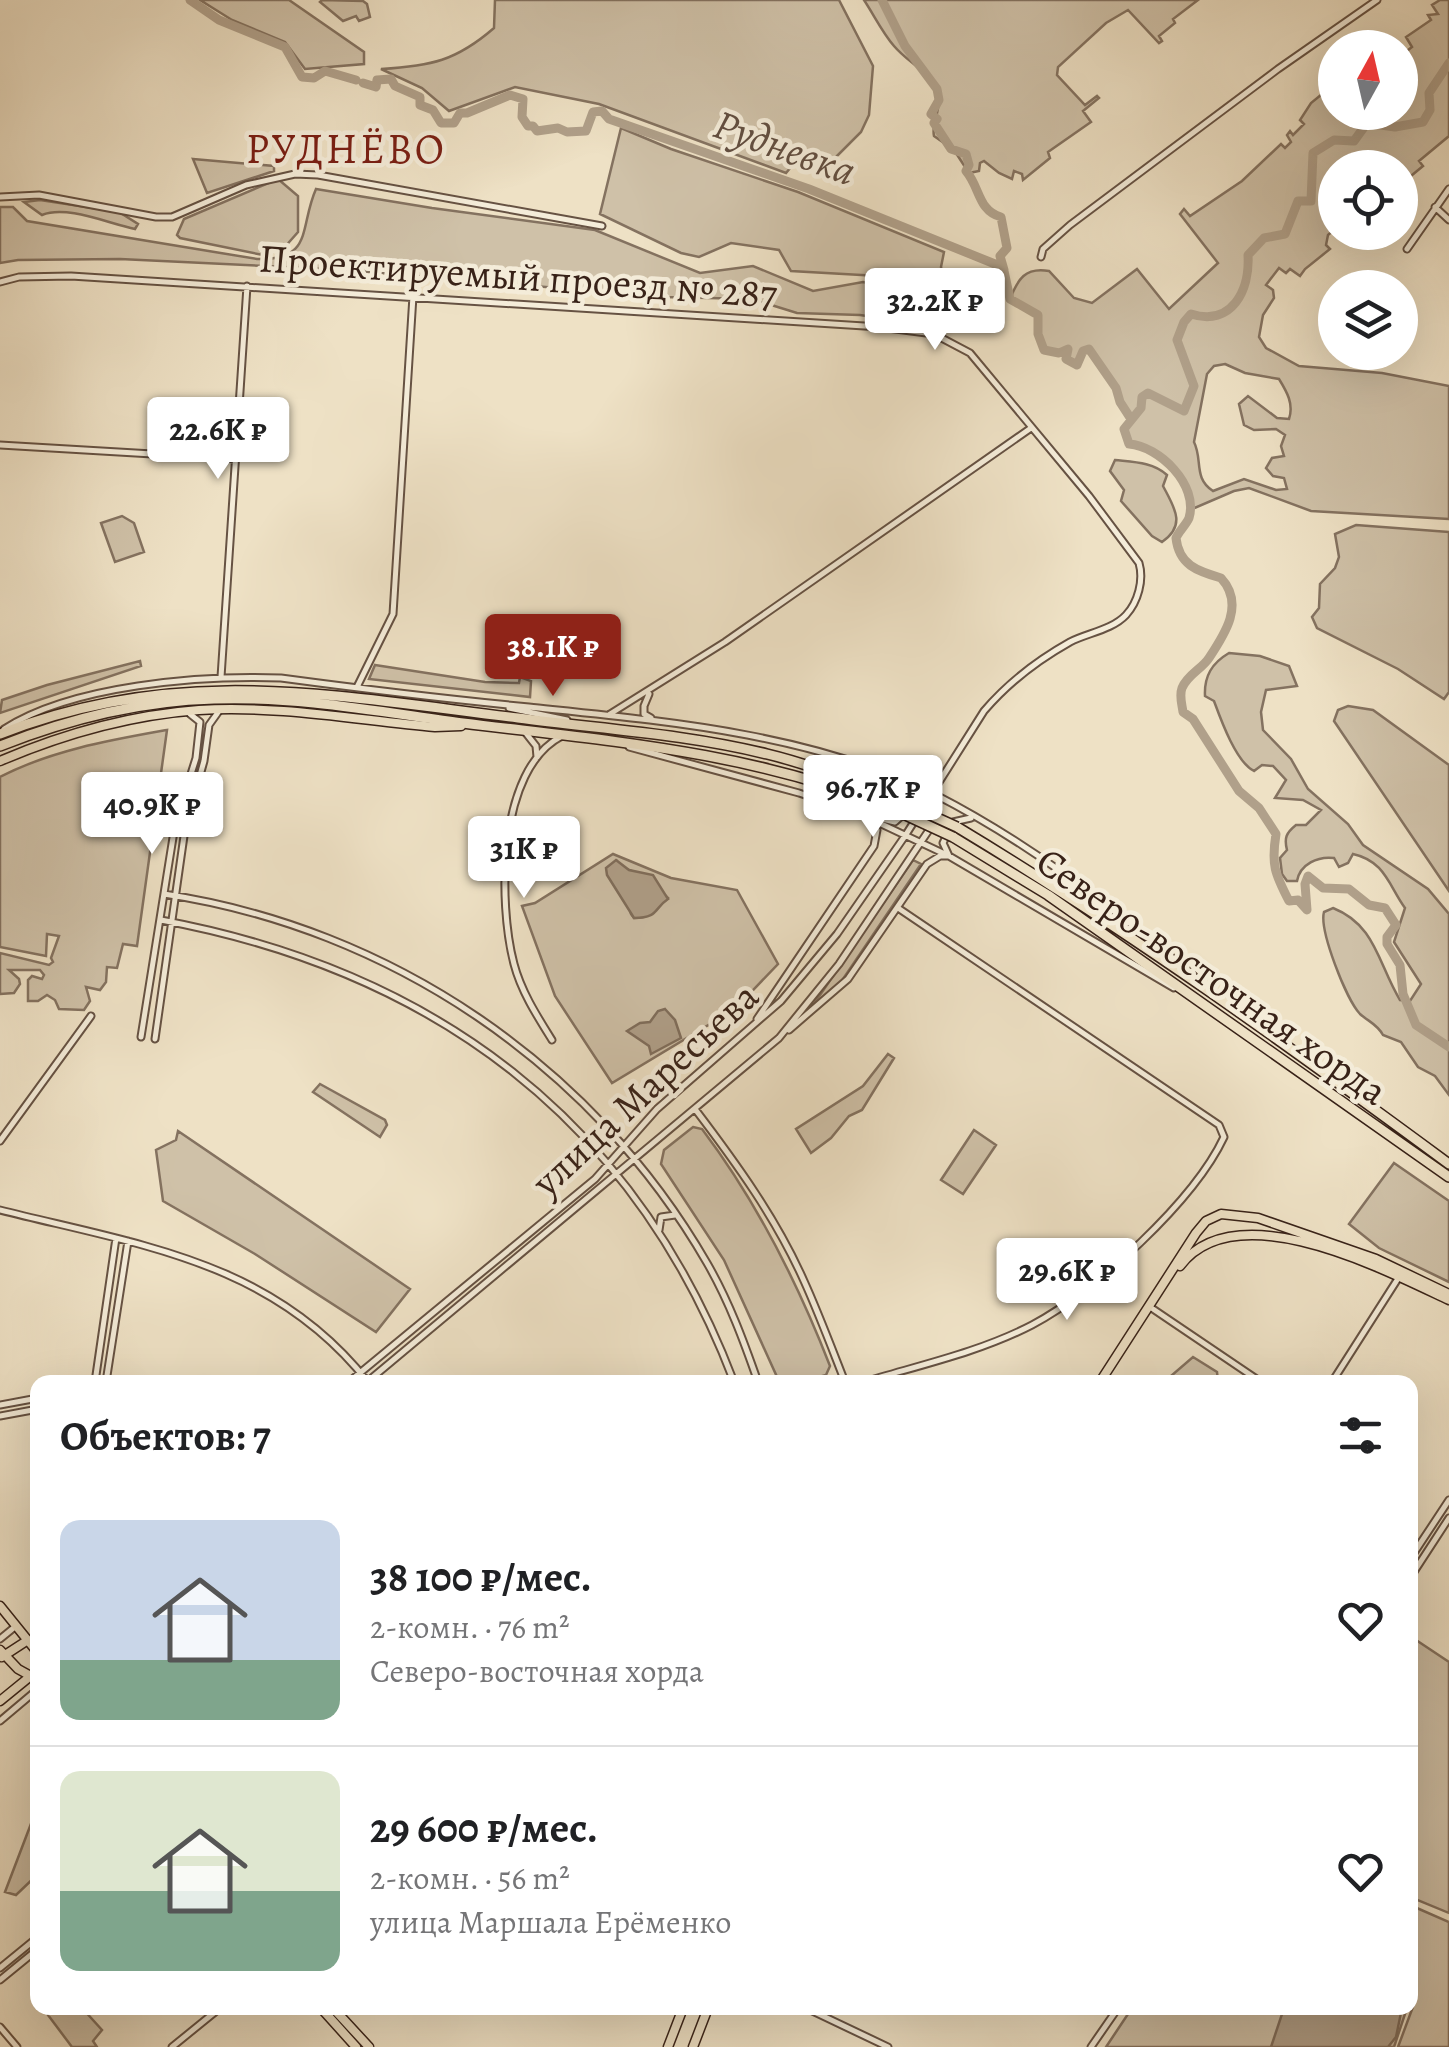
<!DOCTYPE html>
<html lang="ru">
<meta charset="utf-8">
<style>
:root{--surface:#fff;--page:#f6f6f6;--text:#202124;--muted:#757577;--line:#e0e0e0;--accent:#8f2418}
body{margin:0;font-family:Alegreya,serif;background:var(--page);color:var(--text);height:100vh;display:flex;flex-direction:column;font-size:38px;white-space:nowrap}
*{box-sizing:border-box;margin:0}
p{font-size:32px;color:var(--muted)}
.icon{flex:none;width:55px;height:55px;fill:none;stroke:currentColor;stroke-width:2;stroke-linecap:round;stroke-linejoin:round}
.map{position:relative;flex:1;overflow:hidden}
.sheet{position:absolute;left:30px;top:1375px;width:1388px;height:640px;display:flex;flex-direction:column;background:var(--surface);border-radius:20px;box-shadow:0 10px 40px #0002}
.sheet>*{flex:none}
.needle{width:65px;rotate:8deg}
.controls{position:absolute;left:1318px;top:30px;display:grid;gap:20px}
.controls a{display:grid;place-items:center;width:100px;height:100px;border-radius:50%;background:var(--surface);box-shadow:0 10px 40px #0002;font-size:50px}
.price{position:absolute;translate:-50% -85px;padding:0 22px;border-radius:10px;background:#fff;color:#222;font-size:32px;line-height:65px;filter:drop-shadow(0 2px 5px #0008)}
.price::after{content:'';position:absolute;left:50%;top:60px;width:30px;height:22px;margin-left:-15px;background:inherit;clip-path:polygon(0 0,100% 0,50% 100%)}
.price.selected{background:var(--accent);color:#fff}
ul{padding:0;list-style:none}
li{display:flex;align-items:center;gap:30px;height:250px;padding:0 30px}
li+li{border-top:2px solid var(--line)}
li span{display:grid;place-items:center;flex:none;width:280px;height:200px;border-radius:20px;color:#555}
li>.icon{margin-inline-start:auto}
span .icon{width:120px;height:120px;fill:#fffc;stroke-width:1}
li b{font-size:42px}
h2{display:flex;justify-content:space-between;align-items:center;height:120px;padding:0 30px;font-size:42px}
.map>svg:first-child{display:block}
.green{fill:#cfc1a8;stroke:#847260;stroke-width:2.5;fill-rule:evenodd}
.water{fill:#b0a08a;stroke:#806e5c;stroke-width:2.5}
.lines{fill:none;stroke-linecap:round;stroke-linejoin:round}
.river{stroke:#b0a08a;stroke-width:9}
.minor-casing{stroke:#665243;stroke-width:9}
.major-casing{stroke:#382218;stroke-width:11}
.highway-casing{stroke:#382218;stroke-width:12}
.minor{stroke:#f4ecd9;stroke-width:5}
.major{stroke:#eee1c5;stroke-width:8}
.highway{stroke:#eee1c5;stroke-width:9}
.highway-bridge-casing{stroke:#382218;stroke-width:12;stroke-linecap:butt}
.highway-bridge{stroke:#eee1c5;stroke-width:9}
.labels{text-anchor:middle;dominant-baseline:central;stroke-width:9;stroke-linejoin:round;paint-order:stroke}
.street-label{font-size:40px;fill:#382218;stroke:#f4ecd9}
.water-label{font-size:42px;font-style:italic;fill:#624e40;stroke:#f4ecd9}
.neighbourhood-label{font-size:42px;letter-spacing:2.5px;fill:#7a1f14;stroke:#f4ecd9}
</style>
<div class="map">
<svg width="1449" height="2047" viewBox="0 0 1449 2047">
<rect width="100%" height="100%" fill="#eee1c5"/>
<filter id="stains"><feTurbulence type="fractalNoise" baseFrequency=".002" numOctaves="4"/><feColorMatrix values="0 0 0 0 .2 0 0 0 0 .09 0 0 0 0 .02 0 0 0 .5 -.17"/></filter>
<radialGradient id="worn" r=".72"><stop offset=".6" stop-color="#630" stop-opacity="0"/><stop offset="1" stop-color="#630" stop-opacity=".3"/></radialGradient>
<path class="green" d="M200,0H289L364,52V64L305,69L285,42L232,20Z
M322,0L363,1L367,4L370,17L359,21L356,16L343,21L320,2Z
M495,0H839L873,66L869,115L861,132L825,168L796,161L786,173L599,104L515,87L449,111L422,88L381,69C431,66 456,61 494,28Z
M864,0H1198L1173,19L1175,23L1159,36L1162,41L1159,43L1128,10L1106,23L1058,67L1057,75L1085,105L1097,96L1099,98L1083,111L1091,122L1048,152L1050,158L1023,180L1022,174L1014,171L1012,179L999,173L984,161L980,163L979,171L969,173L954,150L934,136C931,123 941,111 938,98C933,72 910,65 894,46C882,32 874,15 864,0Z
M1440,0H1449V136L1419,161L1423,166L1400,185V168H1335V229L1328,235L1326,245L1330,249L1305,269L1300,276L1290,269L1286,273L1279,268L1266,285L1273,290L1274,298L1263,315L1259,337L1266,348L1299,366L1382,373L1449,386V519L1311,511L1249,488L1234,491L1190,510C1188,479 1161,447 1129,444L1124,429L1131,418L1120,402L1116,388L1089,349L1083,351L1077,365L1066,359L1069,349L1059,353L1044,350L1038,334V315L1010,299C1018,279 1025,267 1049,271L1074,298L1092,303L1137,269L1169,309L1218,263L1180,214L1184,209L1190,216L1242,181L1281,144L1285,148L1291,142L1287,135L1290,131L1293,135L1304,124L1300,120L1311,103L1327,90L1330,93L1335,90V112H1400V51L1403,54L1412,47L1406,37L1431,20L1428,15L1438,14L1432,5ZM1225,364L1245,373L1279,379C1287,392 1294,404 1289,419L1277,418L1248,396L1239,404L1244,425L1254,430L1276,429L1285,435L1281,446L1284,456L1272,458L1266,468L1273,476L1284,478L1287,489L1276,490L1244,479L1213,491C1193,478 1203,460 1194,442L1207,374L1214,366Z
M621,128L671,149L798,192L944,252L941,267L946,291L879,276L791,271L779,250L731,243L699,257L681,253L600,214Z
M193,159L274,166V171L207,193Z
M278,179L298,196V232L283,249L263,255L180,238L177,235L184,219Z
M316,189L432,208L595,230L700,273L753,266L813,291L863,282L925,296L956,308L959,317L951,318L942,327L860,315L797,313L752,299L662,297L346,270L120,259L18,260L0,263V207H13L27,221L257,259C314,261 299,227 316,189Z
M40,200L119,212L138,224L135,229C107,223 67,205 42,215L24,202Z
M1115,460C1133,462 1153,462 1167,475L1163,486C1174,507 1187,525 1162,542L1152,536L1121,501L1124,490L1110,471Z
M122,516L134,523L144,552L115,562L101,523Z
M1356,525L1449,532V692L1444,699L1398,669L1317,628L1312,617L1319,608L1320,584L1335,568L1339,557L1335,534Z
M1229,653L1260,656L1289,666L1297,686L1266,690L1261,712L1263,730L1291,759L1308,789L1348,824L1363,845L1428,889L1449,914V1095L1435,1076L1418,1067L1401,1042L1383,1035C1377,1024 1369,1022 1360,1014C1346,999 1319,930 1324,912L1333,908C1376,925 1378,964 1400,1000L1410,1001L1421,984L1394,942L1405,908C1389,886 1385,861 1353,854L1348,863L1339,867L1334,858C1318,856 1300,864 1297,881H1287L1282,874L1280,858L1287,850C1284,838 1286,833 1296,825H1306L1321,810L1303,800L1275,798L1286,780L1273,766L1262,765L1254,771C1236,762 1221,720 1214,701L1205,696C1204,676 1212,663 1229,653Z
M140,661L141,666L0,713L2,700L47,685Z
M375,665L485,682L519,683L520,677L531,681L530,697L369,679Z
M1348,706L1373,710L1449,765V891L1334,721L1338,710Z
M167,730L137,946L123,944L117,968L107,967L106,982L100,990L86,987L90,1001L84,1010L59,1009L55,1000L47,995L38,1001H28V980L32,976L42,979L44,975L40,970H9L19,979L20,984L14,993L0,994V953L49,965L53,962L51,958L59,936L47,934L46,956L0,947V777C52,750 111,740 167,730Z
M613,854L671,878L737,890L778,964L735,1009L612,1083L555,996L522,906L535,903ZM616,860L621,867L645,876L668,898C655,909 652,918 634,918L631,914Z
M913,860L921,864L841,982L811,1008Z
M888,1054L894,1058L862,1110L849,1116L831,1138L811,1153L796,1129L863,1086Z
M320,1084L385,1120L387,1125L380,1137L313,1092Z
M693,1127L702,1129C757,1202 797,1281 830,1366L826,1375L802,1382L778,1379L724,1260L661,1164L664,1150Z
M974,1130L996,1145L963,1194L941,1180Z
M178,1131L410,1289L376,1332L255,1254L163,1201L156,1150L176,1140Z
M1394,1163L1449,1201V1282L1379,1248L1349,1224Z
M1193,1357L1217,1372L1218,1382H1164Z
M1410,1636L1449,1662V1913L1410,1897Z
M37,1808V1875L16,1895L5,1892Z
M1410,1905L1449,1922V2047H1398L1414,2004H1410Z
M57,2008H82L102,2030L93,2041L97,2047H72L48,2015Z
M1132,2008H1407L1394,2047H1106Z"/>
<path class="water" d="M616,860L629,870L653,875L668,899C654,908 659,918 634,918L607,875L606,868Z
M665,1009L675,1020L681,1038L651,1054L649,1046L627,1031L640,1023L650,1022L658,1011Z
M1284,2008H1402L1396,2037L1388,2047H1271Z"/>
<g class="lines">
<path class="river" d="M190,0L219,20L285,47L302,77L314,78L325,71L356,80
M882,0L905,46L937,89L939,100L931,114L937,119L934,123L951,149L966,154L969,165L966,171C980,187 978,211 1001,217L1007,248L1000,256L1004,270
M1449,63L1429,93L1430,110L1423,122L1395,127L1367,123L1354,141L1334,140L1313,153L1311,201H1298L1285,234L1264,238L1248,255C1250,290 1232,327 1191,314L1184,322L1177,340L1194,386L1184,411L1148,393L1142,397L1141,408L1124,429L1129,444C1159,446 1199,485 1189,518C1186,525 1179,531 1176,538C1179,565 1197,571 1221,578C1245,604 1225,634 1209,658C1202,669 1188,674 1182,688C1179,696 1182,704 1183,712L1193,719L1239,791L1259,808L1276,834C1271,865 1275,874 1289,901L1298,900L1307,910L1305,884L1308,876L1323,888L1349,889L1369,905L1385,908L1396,925L1387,937V944L1400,965L1403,994L1416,1025L1449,1047
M363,83L376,87L377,80L391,79L395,86L420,97V105L433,110L441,123H454L460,113H467L510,95L523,99L522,117L528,126H533L537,131L558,128L567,132L586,131L593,112L602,111L609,119L809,189L995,264L1004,271L1010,299L1038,315V334L1044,350L1059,353L1068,349L1066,359L1077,365L1083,351L1089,349L1116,388L1120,402L1131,419"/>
<g class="minor-casing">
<path id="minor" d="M0,197L39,195L156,217H172L246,185L295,174L318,175L602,226
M1435,207L1449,220
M1407,249L1449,189
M1041,257L1043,249L1070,225L1278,69L1377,0
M0,282L19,277L71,276L880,327L934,334L970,353L1089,496L1139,563C1144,580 1138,602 1126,615C1112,630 1087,633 1070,642C1038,660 1007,684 984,711L905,836L837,934L781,1001L657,1109L595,1179L349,1382
M0,445L237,459
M221,677L247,286
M357,687L393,614L413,296
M649,694L644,706V714L651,718
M509,708L567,720
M610,714L725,642L1031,428
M4,729C72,685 201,675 281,678C363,689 446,699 529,707C664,721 810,733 934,794C1028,842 1113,907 1194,976
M525,732L536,746L537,757
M629,747L799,793L859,813
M903,783L911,794L909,805
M858,813L949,856L1174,988
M874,817L895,822L904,814
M164,894C390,928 593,1065 707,1263C729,1301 744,1342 758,1382
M161,920C434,971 634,1119 734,1382
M757,1019L874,846L877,830L868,820
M789,1030L848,979L927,864L940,856H949L943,843L953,822L971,818
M141,1037L175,825L196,758L200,722L190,714
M155,1039L185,829L204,761L209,725L219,711
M552,1040C537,1016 521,991 514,964C498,903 497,769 562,736
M695,1109C736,1163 776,1218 804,1281C819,1314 832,1349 845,1382
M0,1141L91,1016
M0,1210C139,1245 273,1261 368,1382
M659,1230L661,1217L675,1215
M1153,1309L1261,1382
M95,1382L116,1238
M106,1382L128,1241
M367,1382L779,1038L839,964L931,827
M864,1382C920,1365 980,1352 1032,1325C1095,1292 1194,1201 1224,1137L1219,1125L898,908
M1332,1382L1399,1277
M0,1405L38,1398
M0,1416L38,1409
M1410,1559L1449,1500
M1410,1578L1449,1518
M0,1639L16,1626
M0,1721L38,1689
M0,1968L38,1937
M0,1980L38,1949
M806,2008L888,2047
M0,2027L17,2047
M172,2047L220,2008
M1091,2047L1118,2008"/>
</g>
<g class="major-casing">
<path id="major" d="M0,761C63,734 130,715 199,710C277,705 357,720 435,727L461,726
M1180,1266C1236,1192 1385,1270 1449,1300
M1100,1382L1196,1233L1206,1221L1221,1214L1258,1218L1376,1259L1449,1294
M0,1606L38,1653
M0,1650L18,1669L38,1680
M2,1657L28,1640
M0,1701L38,1670
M321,2008L356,2047
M333,2008L369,2047
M668,2047L683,2008
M693,2047L708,2008"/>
</g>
<g class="highway-casing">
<path id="highway" d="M0,734C179,663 335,696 518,718C601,729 686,734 767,754C809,764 849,780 889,796
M0,746C68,719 141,701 214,699C297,696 381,712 463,723C609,741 747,751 886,806
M957,827C1128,930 1289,1046 1449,1164
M953,837L1048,895L1449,1177"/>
</g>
<use href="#minor" class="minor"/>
<use href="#major" class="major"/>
<use href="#highway" class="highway"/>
<g class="highway-bridge-casing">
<path id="highway-bridge" d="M889,796L957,827
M886,806L953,837"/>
</g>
<use href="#highway-bridge" class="highway-bridge"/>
</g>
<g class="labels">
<g class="street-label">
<text transform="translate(518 276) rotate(4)">Проектируемый проезд № 287</text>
<text transform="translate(1212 976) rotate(35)">Северо-восточная хорда</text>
<text transform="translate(645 1089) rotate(-43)">улица Маресьева</text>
</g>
<g class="water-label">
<text transform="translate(785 147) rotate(20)">Рудневка</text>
</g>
<g class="neighbourhood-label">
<text x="346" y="148">РУДНЁВО</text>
</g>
</g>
<rect width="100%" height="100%" filter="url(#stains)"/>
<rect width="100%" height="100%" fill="url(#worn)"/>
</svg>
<div class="controls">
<a><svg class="needle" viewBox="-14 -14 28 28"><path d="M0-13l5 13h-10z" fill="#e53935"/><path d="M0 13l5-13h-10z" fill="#757577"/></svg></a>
<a><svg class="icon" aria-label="locate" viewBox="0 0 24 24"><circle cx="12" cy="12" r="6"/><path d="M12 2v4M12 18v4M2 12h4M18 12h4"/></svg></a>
<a><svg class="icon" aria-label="layers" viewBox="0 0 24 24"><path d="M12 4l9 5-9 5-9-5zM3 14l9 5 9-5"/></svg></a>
</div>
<b class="price" style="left:935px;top:353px">32.2K ₽</b>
<b class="price" style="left:218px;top:482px">22.6K ₽</b>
<b class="price selected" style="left:553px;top:699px">38.1K ₽</b>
<b class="price" style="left:873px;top:840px">96.7K ₽</b>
<b class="price" style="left:152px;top:857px">40.9K ₽</b>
<b class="price" style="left:524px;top:901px">31K ₽</b>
<b class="price" style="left:1067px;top:1323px">29.6K ₽</b>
<section class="sheet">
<h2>Объектов: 7<svg class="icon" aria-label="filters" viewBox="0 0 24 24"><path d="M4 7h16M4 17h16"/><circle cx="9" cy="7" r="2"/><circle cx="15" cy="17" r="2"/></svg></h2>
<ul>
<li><span style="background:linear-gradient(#c9d6e8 70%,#7fa58c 0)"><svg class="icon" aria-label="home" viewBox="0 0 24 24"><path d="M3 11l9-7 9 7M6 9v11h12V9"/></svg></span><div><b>38 100 ₽/мес.</b><p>2-комн. · 76 m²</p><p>Северо-восточная хорда</p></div><svg class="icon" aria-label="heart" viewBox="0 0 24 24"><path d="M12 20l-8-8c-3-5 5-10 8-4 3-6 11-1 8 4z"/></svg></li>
<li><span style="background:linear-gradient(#dfe7d0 60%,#7fa58c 0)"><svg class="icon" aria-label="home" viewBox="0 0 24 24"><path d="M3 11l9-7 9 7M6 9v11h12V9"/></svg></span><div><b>29 600 ₽/мес.</b><p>2-комн. · 56 m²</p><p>улица Маршала Ерёменко</p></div><svg class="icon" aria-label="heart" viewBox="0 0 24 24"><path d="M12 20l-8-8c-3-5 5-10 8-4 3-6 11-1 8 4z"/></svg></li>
</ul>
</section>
</div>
